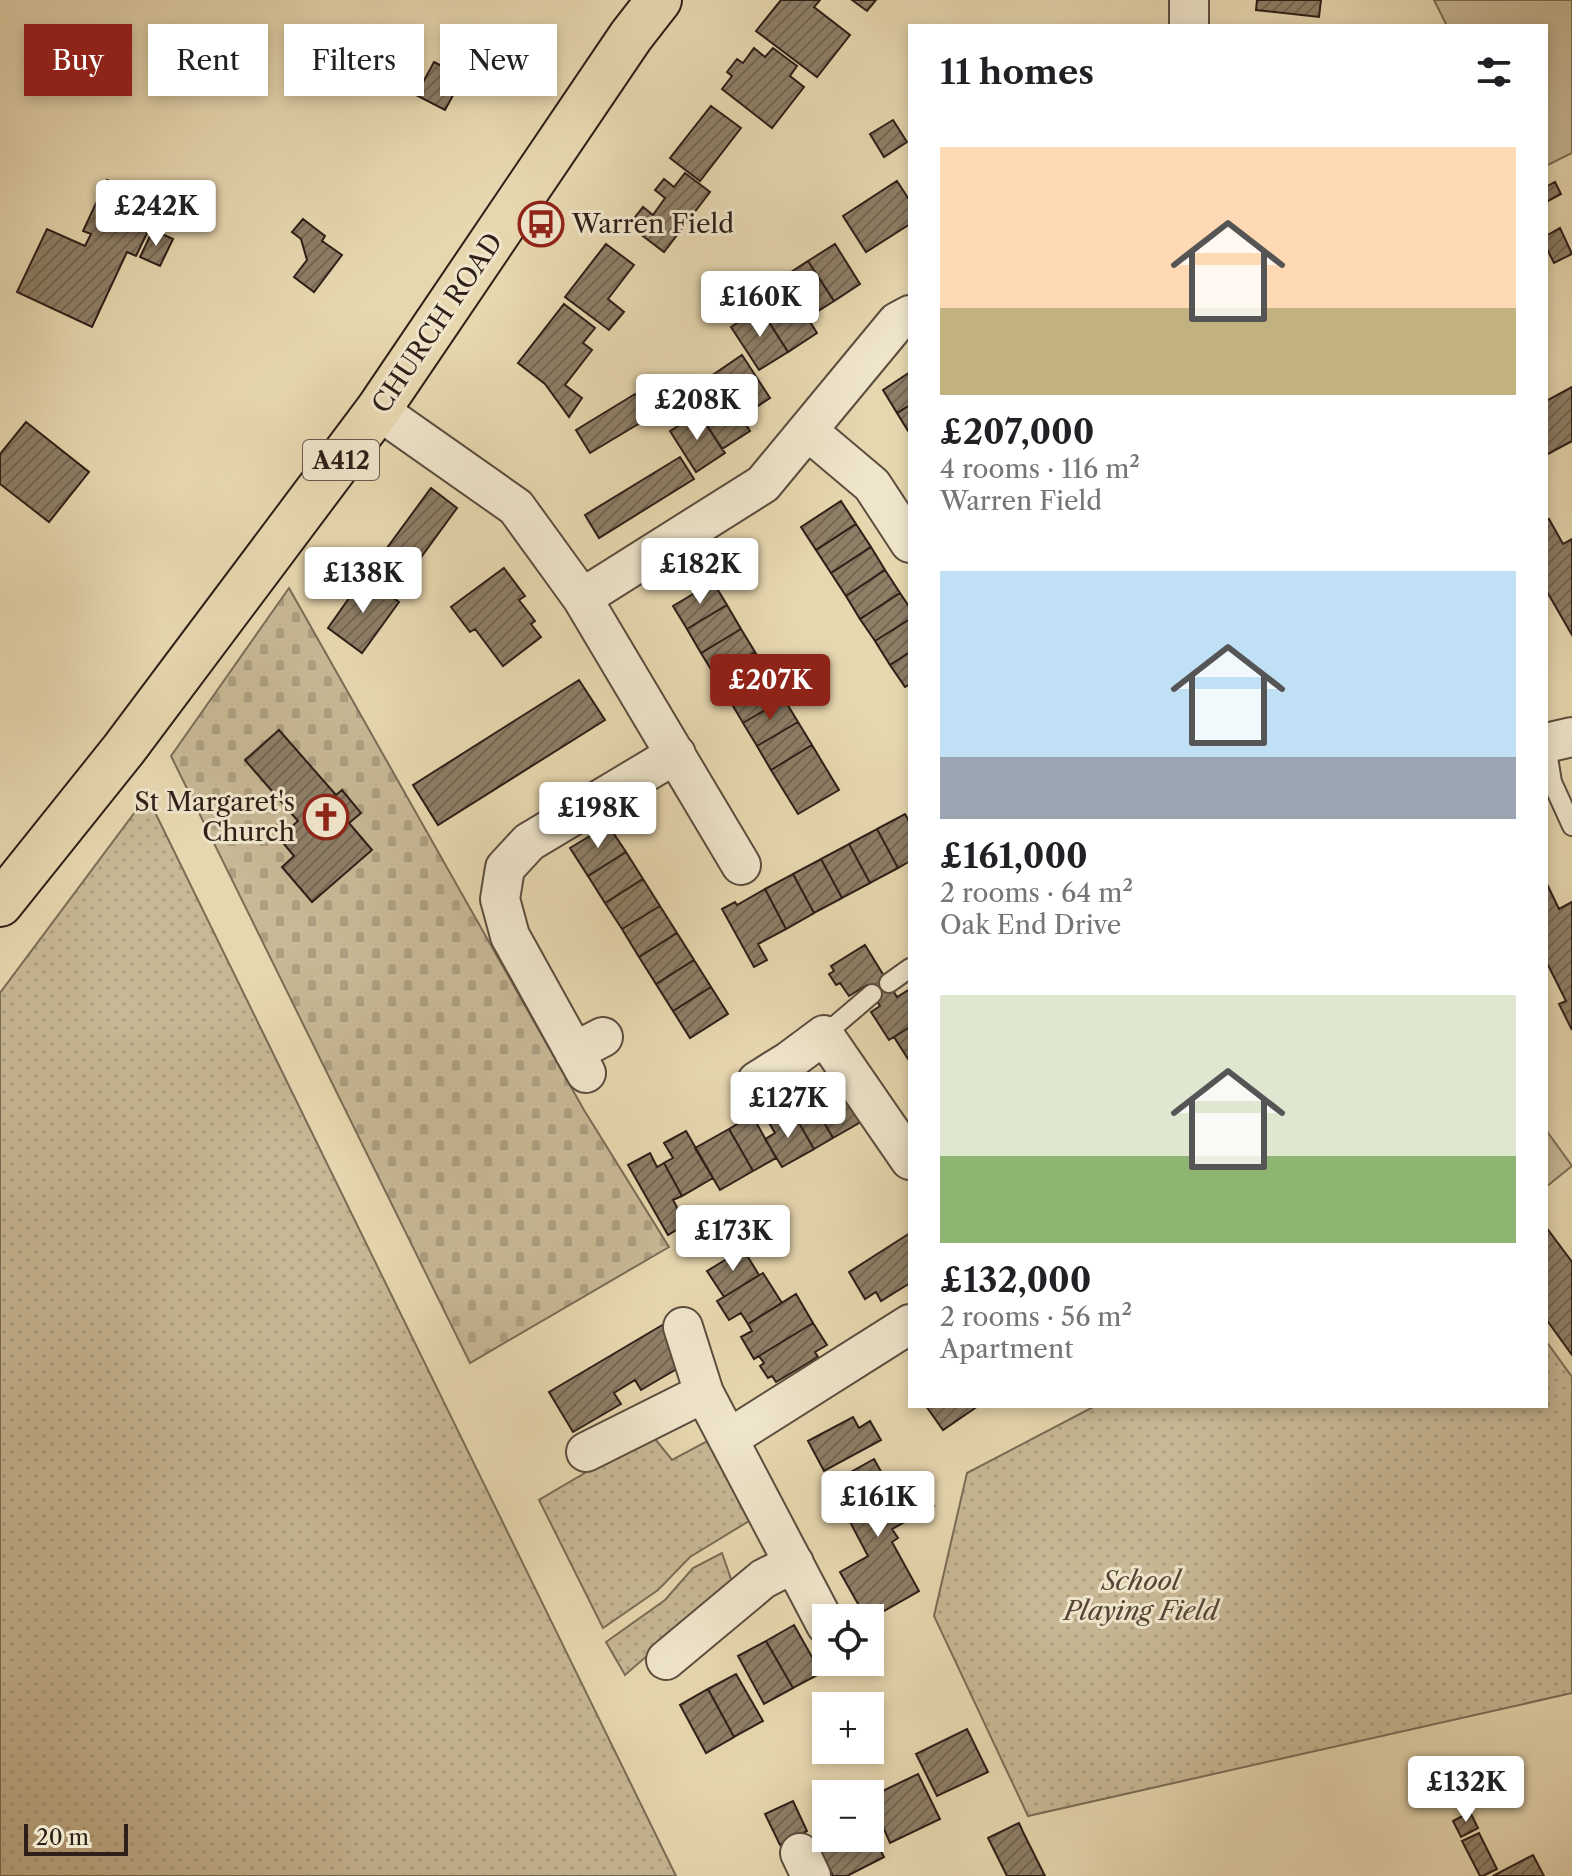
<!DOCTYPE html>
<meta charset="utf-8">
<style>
:root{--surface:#fff;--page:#f2f2f2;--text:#202124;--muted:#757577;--accent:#8f2418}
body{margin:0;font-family:"Libre Caslon Text",serif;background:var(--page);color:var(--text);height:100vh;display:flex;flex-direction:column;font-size:30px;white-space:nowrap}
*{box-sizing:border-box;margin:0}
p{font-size:26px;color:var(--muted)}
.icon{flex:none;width:44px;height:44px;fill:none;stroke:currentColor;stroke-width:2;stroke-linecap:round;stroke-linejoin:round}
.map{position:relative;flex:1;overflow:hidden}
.side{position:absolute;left:908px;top:24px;width:640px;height:1384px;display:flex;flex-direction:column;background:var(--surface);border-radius:0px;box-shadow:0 4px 12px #0003}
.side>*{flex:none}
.top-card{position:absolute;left:24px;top:24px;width:760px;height:72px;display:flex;gap:16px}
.controls{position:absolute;left:812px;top:1604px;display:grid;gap:16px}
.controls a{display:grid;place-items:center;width:72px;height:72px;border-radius:0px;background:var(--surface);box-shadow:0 4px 12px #0003;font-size:40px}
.scale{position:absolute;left:24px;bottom:20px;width:104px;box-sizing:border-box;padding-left:8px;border:4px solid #2e1f18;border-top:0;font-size:22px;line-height:28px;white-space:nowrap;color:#2e1f18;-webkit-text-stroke:6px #efe5cb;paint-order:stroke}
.price{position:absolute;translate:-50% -68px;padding:0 18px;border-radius:8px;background:#fff;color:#222;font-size:26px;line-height:52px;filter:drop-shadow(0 2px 4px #0008)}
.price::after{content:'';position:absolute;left:50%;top:48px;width:24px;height:18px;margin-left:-12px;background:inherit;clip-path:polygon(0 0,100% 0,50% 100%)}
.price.on{background:var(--accent);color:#fff}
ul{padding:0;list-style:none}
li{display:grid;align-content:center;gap:16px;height:424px;padding:0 32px}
li span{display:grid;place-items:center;height:248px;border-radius:0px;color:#555}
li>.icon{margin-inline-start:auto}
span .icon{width:144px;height:144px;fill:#fffc;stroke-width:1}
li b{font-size:34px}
h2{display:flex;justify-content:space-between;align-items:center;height:96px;padding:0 32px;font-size:34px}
.chip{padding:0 28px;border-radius:0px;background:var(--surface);box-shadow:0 4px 12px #0003;font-size:28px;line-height:72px}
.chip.on{background:var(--accent);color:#fff}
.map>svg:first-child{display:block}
.grass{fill:url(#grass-dots);stroke:#7b6c56;stroke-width:2}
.cemetery{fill:url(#cemetery-stones);stroke:#7b6c56;stroke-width:2}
.pitch{fill:#c8b895;stroke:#7b6c56;stroke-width:2}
.building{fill:url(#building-hatch);stroke:#2e1f18;stroke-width:2}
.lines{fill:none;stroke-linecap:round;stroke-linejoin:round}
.lane-casing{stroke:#5c4d3e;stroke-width:22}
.street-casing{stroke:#5c4d3e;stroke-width:42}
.primary-casing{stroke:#2e1f18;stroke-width:48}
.lane{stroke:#efe5cb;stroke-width:18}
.street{stroke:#efe5cb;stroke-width:38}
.primary{stroke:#e7d7af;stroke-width:44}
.labels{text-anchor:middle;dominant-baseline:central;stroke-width:6;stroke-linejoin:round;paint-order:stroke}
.shield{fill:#efe5cb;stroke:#685a4e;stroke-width:2}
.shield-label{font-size:24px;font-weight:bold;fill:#2e1f18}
.poi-label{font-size:26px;fill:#2e1f18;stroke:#efe5cb;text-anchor:start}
.street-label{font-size:26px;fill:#2e1f18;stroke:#efe5cb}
.park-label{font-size:26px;font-style:italic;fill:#544537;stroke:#efe5cb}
</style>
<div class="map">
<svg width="1572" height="1876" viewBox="0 0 1572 1876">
<defs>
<pattern id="grass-dots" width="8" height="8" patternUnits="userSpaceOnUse" patternTransform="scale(2)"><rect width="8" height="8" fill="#c8b895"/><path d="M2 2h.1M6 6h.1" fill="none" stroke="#ac9e80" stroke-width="1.8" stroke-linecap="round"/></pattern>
<pattern id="cemetery-stones" width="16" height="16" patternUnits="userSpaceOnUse" patternTransform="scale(2)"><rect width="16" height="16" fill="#c8b895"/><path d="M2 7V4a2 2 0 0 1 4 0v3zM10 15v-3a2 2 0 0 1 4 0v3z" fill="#ac9e80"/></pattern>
<pattern id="building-hatch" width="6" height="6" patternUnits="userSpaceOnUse" patternTransform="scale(2)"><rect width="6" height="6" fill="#8e7f67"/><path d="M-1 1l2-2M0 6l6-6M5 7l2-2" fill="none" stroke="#746754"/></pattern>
</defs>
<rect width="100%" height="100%" fill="#e7d7af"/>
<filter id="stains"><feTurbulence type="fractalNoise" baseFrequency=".0025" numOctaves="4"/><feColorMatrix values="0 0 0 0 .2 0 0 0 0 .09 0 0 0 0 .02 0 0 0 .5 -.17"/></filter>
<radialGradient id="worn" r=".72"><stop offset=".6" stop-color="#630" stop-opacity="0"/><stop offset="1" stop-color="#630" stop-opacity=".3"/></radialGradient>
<path class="grass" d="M147,796L676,1876H0V993Z
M1546,1341L1572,1377V1693L1028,1816L934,1616L967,1473L1095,1406H1546Z
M651,1434L672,1460L711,1439L754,1518L690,1557L658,1590L603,1628L539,1500Z
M722,1553L732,1582L625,1675L606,1642L665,1600L693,1568Z"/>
<path class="cemetery" d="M289,588L584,1110L669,1247L470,1363L171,756Z"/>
<path class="pitch" d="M1434,0H1572V153L1546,166V26H1447Z
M1546,1130L1572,1166L1546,1187Z"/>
<path class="building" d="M781,0H820L814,7L850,35L817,77L756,31Z
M852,0H876L867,11Z
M1257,0H1321L1319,17L1256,10Z
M754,48L765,57L773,48L797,66L790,76L804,87L772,128L722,89L732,76L727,72L737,59L743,63Z
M389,62L411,72L401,94L378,84Z
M434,62L463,77L445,110L416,95Z
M711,106L741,128L700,181L670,158Z
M893,120L907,142L884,157L870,134Z
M685,173L710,192L664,252L639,233L645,225L635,217L643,207L653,215L665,198L655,190L664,179L674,187Z
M107,180L134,193L124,215L150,227L136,256L127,252L92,327L17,292L47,229L85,246L91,234L83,231Z
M897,181L910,201V224L866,252L843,216Z
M1555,182L1561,194L1546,202V187Z
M303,219L325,236L322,241L342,255L314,292L294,277L307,260L301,239L292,232Z
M1560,228L1572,254L1554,263L1546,247V236Z
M153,230L173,239L160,266L140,257Z
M606,244L634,265L608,299L624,312L609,330L565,297Z
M835,244L860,284L834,301L808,261Z
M808,261L834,301L807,318L782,278Z
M790,290L817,333L788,352L760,308Z
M564,304L595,328L583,343L592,350L565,385L582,398L569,417L545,384L518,363Z
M760,308L788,352L759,370L731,327Z
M742,355L770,398L741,417L714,374Z
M910,372V405L897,413L883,390Z
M720,383L750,431L722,449L691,401Z
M1572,387V441L1546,455V401Z
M635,394L650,417L590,453L576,430Z
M910,405V434L897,413Z
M699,413L725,453L696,472L670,431Z
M26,422L89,472L49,522L0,484V454Z
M680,457L694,479L599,538L585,515Z
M431,488L457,508L411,571L384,552Z
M841,501L856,524L816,550L801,527Z
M1549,519L1563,544L1572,539V635L1546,590V520Z
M856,524L871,547L831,573L816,550Z
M871,547L885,570L846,596L831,573Z
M504,568L525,596L519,600L535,621L531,624L541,637L503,666L475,629L470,632L451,607Z
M885,570L900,593L860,619L846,596Z
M364,577L399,602L362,653L328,628Z
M713,582L727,605L687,629L673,606Z
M900,593L910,608V619L875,641L860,619Z
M727,605L741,629L701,653L687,629Z
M910,619V652L890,665L875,641Z
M741,629L755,652L715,676L701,653Z
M755,652L769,675L729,699L715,676Z
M910,652V684L905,687L890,665Z
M769,675L784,699L743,723L729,699Z
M579,680L605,720L438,825L413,785Z
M784,699L798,722L757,746L743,723Z
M798,722L812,745L771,770L757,746Z
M279,730L336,795L342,790L361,813L349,823L372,850L312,902L282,867L294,856L279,838L298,821L245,760Z
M812,745L839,790L798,814L771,770Z
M905,814L910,823V861L898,868L877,829Z
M608,825L626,852L588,876L570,848Z
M877,829L898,868L870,883L849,844Z
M849,844L870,883L842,898L821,859Z
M626,852L643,879L605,903L588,876Z
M821,859L842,898L814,913L793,874Z
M793,874L814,913L786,929L765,889Z
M643,879L660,906L622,929L605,903Z
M1546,882L1559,909L1572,902V1030L1559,1004L1566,1001L1546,961Z
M765,889L786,929L758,944L767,960L754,967L722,909L735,902L737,905Z
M660,906L677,933L639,957L622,929Z
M677,933L694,960L656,984L639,957Z
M865,945L897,997L910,989V1027L889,1040L871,1012L880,1006L867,985L849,996L840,983L836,985L829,974L834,971L831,966Z
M694,960L711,987L673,1011L656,984Z
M711,987L728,1014L690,1038L673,1011Z
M910,1027V1062L894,1037Z
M833,1085L835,1088L840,1085L861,1122L833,1138L811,1100Z
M811,1100L833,1138L814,1149L792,1111Z
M792,1111L814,1149L782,1167L765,1139L775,1133L769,1123Z
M752,1115L776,1158L753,1171L729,1129Z
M729,1129L753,1171L720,1190L695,1148Z
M686,1131L713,1178L682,1196L664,1163L673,1158L664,1143Z
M650,1153L657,1167L664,1163L682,1196L673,1200L686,1224L668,1235L628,1165Z
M1546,1227L1572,1262V1355L1546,1319Z
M910,1233V1283L881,1301L876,1292L865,1299L849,1272Z
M743,1249L759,1275L724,1297L707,1271Z
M763,1273L782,1303L748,1324L741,1313L729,1320L717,1301Z
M796,1294L813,1323L754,1359L741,1337L752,1331L748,1324Z
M813,1323L827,1345L815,1352L818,1357L776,1382L772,1376L768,1378L760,1366L764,1363L759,1356Z
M664,1324L687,1363L641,1390L635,1380L614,1393L621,1404L573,1432L549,1392Z
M926,1406H978L943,1430Z
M853,1417L859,1428L870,1421L881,1440L824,1471L808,1441Z
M874,1459L899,1504L925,1490L934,1506L892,1529L898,1538L892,1542L919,1591L870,1619L866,1618L840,1572L868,1556L849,1520L855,1517L835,1481Z
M794,1625L821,1673L793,1688L766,1641Z
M766,1641L793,1688L764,1704L738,1656Z
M736,1674L763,1721L734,1737L708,1689Z
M708,1689L734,1737L706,1753L680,1705Z
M967,1729L988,1772L937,1796L916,1754Z
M918,1774L940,1819L890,1843L870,1797Z
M793,1801L807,1831L780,1845L765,1814Z
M1470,1812L1478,1828L1461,1837L1453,1821Z
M1019,1823L1023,1832L1045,1876H1007L988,1838Z
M870,1829L884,1857L847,1876H833L814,1838L826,1833V1838H870Z
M1479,1833L1497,1869L1483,1876H1480L1462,1841Z
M1533,1855L1544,1876H1493Z"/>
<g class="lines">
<g class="lane-casing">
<path id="lane" d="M1546,745L1552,782L1572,826
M889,983L910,968
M824,1035L872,994"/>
</g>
<g class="street-casing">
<path id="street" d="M1189,26V0
M378,410L516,507L582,598L741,865
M808,431L872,485L910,543
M582,598L763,484L897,322L910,315
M1546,743L1572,737
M574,1052L603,1037
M586,1073L510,936L500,899L505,868L529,842L676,754
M757,1081L789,1061L824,1035L910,1160
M683,1327L704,1393L826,1625
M728,1439L910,1324
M586,1452L704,1393
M666,1660L763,1579L794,1563
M800,1853L811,1876"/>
</g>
<g class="primary-casing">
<path id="primary" d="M0,904L124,749L378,410L631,36L659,0"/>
</g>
<use href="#lane" class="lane"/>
<use href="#street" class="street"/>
<use href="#primary" class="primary"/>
</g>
<defs>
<g id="bus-ring" transform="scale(2.3)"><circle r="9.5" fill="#efe5cb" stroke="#8f2418" stroke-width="1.5"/><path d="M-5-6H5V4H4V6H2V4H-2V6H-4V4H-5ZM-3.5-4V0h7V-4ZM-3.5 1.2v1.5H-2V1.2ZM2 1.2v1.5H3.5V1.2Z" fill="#8f2418"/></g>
<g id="church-ring" transform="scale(2.3)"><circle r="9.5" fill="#efe5cb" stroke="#8f2418" stroke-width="1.5"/><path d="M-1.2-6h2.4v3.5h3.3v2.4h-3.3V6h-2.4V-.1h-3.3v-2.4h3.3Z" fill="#8f2418"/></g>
</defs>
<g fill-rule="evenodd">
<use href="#bus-ring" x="541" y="224"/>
<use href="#church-ring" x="326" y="817"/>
</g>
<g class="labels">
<rect class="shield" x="303" y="440" width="76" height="40" rx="6"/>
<g class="shield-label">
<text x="341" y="460">A412</text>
</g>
<g class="poi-label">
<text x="572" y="224">Warren Field</text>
<text x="295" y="802" text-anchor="end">St Margaret's<tspan x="295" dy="30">Church</tspan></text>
</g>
<g class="street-label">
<text transform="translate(437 323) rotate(-56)">CHURCH ROAD</text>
</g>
<g class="park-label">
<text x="1141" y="1581">School<tspan x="1141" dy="30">Playing Field</tspan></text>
</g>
</g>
<rect width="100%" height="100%" filter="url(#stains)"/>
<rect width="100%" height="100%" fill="url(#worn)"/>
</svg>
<div class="controls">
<a><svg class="icon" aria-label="locate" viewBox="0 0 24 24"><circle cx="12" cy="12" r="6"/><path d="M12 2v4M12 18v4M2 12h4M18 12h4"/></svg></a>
<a>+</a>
<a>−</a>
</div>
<div class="scale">20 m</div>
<b class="price" style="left:156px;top:248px">£242K</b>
<b class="price" style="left:760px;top:339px">£160K</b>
<b class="price" style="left:697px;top:442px">£208K</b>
<b class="price" style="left:700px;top:606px">£182K</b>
<b class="price" style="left:363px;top:615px">£138K</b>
<b class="price on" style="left:770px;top:722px">£207K</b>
<b class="price" style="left:598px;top:850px">£198K</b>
<b class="price" style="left:788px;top:1140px">£127K</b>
<b class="price" style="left:733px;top:1273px">£173K</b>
<b class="price" style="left:878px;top:1539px">£161K</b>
<b class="price" style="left:1466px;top:1824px">£132K</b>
<div class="top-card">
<a class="chip on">Buy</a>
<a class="chip">Rent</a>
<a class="chip">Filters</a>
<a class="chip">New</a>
</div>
<section class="side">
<h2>11 homes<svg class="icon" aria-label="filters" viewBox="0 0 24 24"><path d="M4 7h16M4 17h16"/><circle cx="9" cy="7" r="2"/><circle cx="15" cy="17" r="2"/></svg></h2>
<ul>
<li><span style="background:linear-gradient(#ffd9b3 65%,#c2b280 0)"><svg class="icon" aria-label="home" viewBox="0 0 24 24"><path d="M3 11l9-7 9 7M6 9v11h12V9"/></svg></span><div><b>£207,000</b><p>4 rooms · 116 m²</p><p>Warren Field</p></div></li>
<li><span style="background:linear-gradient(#bfe0f5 75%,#9aa5b1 0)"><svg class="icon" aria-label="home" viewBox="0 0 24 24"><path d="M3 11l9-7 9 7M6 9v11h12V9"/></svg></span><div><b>£161,000</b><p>2 rooms · 64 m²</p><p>Oak End Drive</p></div></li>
<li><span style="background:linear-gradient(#dfe7d0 65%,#8fb573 0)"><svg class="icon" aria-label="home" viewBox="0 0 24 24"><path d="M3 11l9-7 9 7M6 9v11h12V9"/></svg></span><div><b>£132,000</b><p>2 rooms · 56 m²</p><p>Apartment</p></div></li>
</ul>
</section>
</div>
